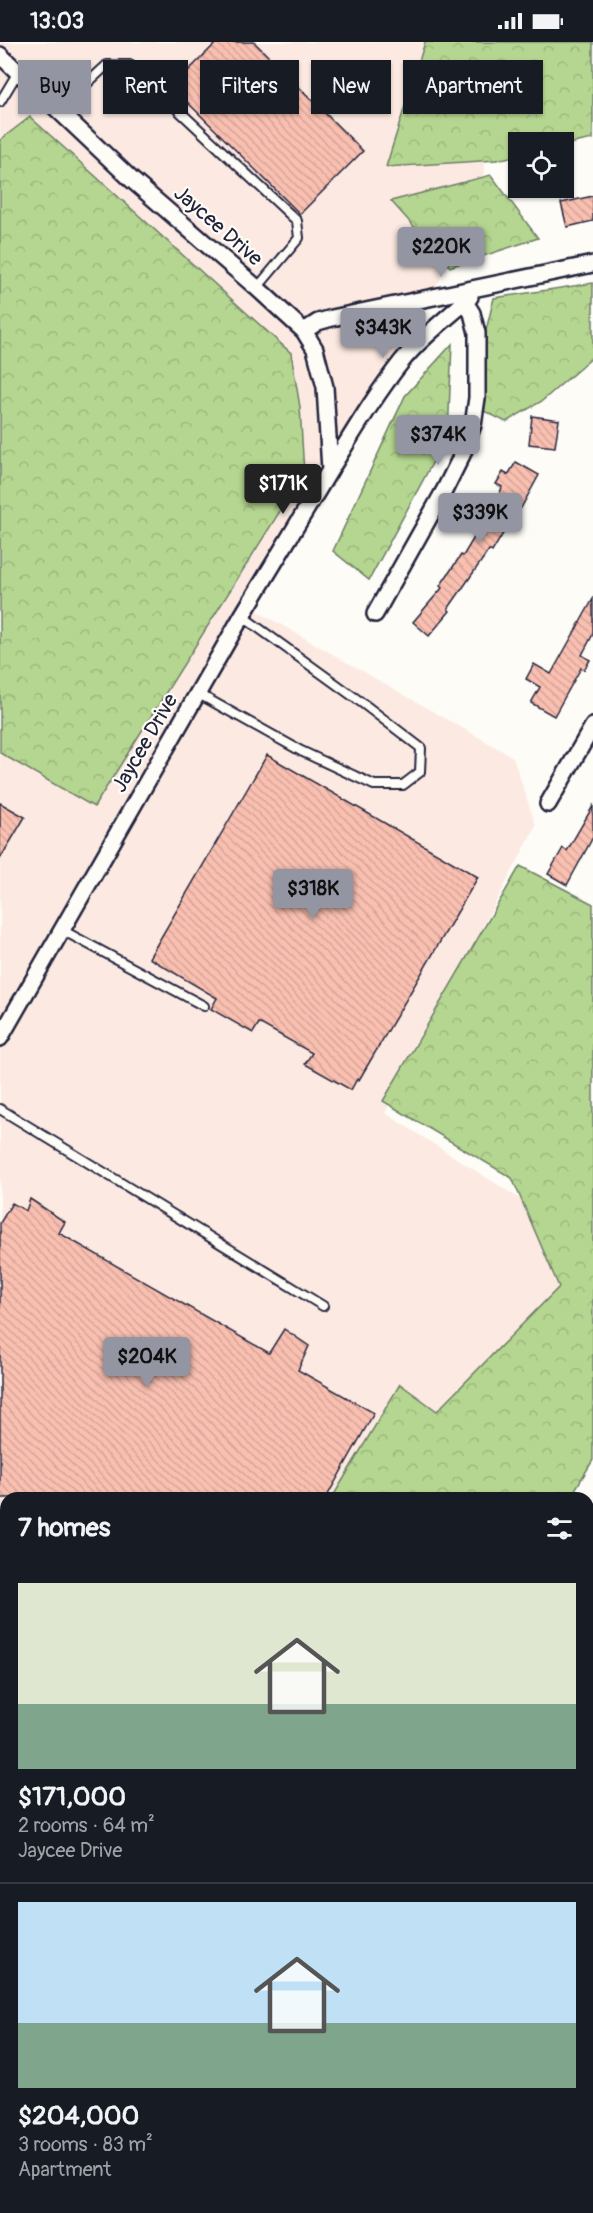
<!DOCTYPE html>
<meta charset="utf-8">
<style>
:root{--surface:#171b24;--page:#242831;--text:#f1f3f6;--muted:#9ea1a6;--line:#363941;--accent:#9495a2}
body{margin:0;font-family:Pangolin,sans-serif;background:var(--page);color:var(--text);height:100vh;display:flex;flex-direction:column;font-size:22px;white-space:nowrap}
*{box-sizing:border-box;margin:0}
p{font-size:20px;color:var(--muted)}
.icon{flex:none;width:33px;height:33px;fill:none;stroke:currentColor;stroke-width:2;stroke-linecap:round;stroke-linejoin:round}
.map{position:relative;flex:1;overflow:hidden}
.side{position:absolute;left:0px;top:1450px;width:594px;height:722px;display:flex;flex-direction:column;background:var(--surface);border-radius:18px 18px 0 0;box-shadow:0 2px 4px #0004}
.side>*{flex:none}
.hud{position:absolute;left:18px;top:18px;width:558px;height:54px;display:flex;gap:12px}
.fabs{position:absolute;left:508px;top:90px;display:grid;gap:12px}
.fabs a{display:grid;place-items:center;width:66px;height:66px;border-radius:0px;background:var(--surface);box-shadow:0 2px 4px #0004;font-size:30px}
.price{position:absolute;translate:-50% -51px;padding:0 14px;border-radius:6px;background:var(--accent);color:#111;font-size:20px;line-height:39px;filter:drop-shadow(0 2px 3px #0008)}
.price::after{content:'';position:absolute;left:50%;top:36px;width:18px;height:14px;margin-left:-9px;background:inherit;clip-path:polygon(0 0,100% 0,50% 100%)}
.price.current{background:#222;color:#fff}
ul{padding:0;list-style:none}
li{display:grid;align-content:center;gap:12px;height:318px;padding:0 18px}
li+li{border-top:2px solid var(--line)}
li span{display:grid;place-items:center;height:186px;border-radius:0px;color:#555}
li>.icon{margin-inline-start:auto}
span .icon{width:108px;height:108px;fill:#fffc;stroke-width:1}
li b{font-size:26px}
h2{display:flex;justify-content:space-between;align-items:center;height:72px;padding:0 18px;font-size:26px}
.chip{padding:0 21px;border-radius:0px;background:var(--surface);box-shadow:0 2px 4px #0004;font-size:21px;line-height:54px}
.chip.current{background:var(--accent);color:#111}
.status{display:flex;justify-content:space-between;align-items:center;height:42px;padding:0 30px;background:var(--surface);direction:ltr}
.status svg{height:16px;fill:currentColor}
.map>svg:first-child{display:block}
.built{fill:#fceae2}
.forest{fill:url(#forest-crowns);stroke:#6c7c66;stroke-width:1.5}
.building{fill:url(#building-back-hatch);stroke:#22223b;stroke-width:1.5}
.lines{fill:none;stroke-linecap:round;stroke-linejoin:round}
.service-casing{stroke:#22223b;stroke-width:12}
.minor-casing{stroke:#22223b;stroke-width:20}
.path{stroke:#22223b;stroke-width:3;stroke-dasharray:1.5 4.5;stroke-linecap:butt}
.service{stroke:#fdfcf7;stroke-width:8}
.minor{stroke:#fdfcf7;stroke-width:15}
.labels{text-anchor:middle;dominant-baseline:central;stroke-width:4.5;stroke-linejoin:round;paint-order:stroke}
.street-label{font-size:21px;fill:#22223b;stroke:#fdfcf7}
</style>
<div class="status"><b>13:03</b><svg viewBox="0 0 49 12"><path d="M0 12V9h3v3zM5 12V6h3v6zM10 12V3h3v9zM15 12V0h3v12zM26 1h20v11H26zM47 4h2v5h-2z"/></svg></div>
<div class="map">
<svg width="593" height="2171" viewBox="0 0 593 2171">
<defs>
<pattern id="forest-crowns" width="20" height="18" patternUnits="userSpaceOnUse" patternTransform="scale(1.5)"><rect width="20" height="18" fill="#b5d690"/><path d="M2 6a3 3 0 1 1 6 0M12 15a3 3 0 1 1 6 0" fill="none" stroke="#9bb77d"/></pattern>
<pattern id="building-back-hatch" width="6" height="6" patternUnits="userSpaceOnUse" patternTransform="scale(1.5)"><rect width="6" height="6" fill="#f9bfb0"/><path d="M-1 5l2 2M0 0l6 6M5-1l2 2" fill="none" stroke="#d5a498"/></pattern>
</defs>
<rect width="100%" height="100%" fill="#fdfcf7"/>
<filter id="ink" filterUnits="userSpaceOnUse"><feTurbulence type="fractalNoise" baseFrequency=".0167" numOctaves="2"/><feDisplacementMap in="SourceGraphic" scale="12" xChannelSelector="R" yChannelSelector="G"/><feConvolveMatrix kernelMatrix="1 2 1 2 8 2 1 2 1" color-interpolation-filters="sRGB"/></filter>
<g filter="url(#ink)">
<path class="built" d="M0,0H490L482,168L243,561L513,715L536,784L385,1071L525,1160L593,1196L463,1456H6V1794L0,1791Z"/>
<path class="forest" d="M425,0H593V97L564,103V100H519V113L497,118L386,125Z
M30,75L291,311L300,365L304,431L94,765L0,711V98Z
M491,133L538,196L450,225L391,159Z
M593,241V315L542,359L506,380L468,361L494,256Z
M452,302L448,392L369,538L333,509L405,354Z
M520,824L593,862V1418L570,1456H332L400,1342L437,1369L559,1245L512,1136L383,1059Z
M593,1615V1891L588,1890V1624Z
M0,1762L6,1764V1961L0,1958Z
M588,1917L593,1918V2171H261L264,2166H588Z
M0,2052L6,2056V2166H148L145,2171H0Z"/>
<path class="building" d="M217,0H254L363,109L300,172L172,45Z
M593,154V179L567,185L561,161Z
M532,374L559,378L555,405L529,402Z
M516,420L539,433L521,466L519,465L492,510L489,508L448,567L450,569L429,594L413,580L442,546L440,544L461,513L463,514L499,454L502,445L496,442L503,430L508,433Z
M593,557V592L582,613L590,618L584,628L581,626L554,674L531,661L540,645L526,637L534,622L551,632Z
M267,713L478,835L359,1038L357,1037L351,1048L305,1022L312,1011L259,981L253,991L211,967L217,956L149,916Z
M0,761L25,775L0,817Z
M593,764V795L567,843L548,832L563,806L567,809Z
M30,1157L65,1180L59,1191L269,1311L284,1287L309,1304L298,1328L374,1371L326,1456H0V1181L12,1161L26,1169Z"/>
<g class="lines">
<g class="service-casing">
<path id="service" d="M0,60L18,30
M58,68L107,23H130L297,179L299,196L257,246
M197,651L301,709L374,743H403L420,730L421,706L365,663L242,574
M62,888L204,964
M0,1067L323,1264
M0,1593L6,1597"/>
</g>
<g class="minor-casing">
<path id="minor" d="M0,13L132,138L257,246L304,289L315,307L325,345L330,428L242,574L0,996
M304,289L318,280L332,276L593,222
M330,428C353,391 375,353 402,319C421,295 448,276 470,255
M375,572L444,449L462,413L473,383L477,356V291L472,271L465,260
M548,762L593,684"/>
</g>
<path class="path" d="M0,1980L6,1983"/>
<use href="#service" class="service"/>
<use href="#minor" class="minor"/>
</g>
</g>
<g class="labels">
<g class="street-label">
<text transform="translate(218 184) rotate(41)">Jaycee Drive</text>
<text transform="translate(145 701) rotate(-60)">Jaycee Drive</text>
</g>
</g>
</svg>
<div class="fabs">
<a><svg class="icon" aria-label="locate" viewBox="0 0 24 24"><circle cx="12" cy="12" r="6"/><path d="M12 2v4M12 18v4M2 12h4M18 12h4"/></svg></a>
</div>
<b class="price" style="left:441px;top:236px">$220K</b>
<b class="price" style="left:383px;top:317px">$343K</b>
<b class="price" style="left:438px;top:424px">$374K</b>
<b class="price current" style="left:283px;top:473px">$171K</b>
<b class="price" style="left:480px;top:502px">$339K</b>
<b class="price" style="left:313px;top:878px">$318K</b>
<b class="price" style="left:147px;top:1346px">$204K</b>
<div class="hud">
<a class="chip current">Buy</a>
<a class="chip">Rent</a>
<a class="chip">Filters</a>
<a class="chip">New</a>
<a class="chip">Apartment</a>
</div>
<section class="side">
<h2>7 homes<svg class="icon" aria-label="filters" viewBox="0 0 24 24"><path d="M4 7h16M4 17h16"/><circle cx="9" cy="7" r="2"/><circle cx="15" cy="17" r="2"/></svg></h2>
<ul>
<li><span style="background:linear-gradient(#dfe7d0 65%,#7fa58c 0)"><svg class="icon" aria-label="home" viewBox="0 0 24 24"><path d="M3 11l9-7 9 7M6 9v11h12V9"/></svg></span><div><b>$171,000</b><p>2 rooms · 64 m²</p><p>Jaycee Drive</p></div></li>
<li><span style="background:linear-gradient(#bfe0f5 65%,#7fa58c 0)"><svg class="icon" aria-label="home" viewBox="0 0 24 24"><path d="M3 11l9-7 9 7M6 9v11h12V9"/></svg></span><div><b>$204,000</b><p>3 rooms · 83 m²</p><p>Apartment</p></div></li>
</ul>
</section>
</div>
